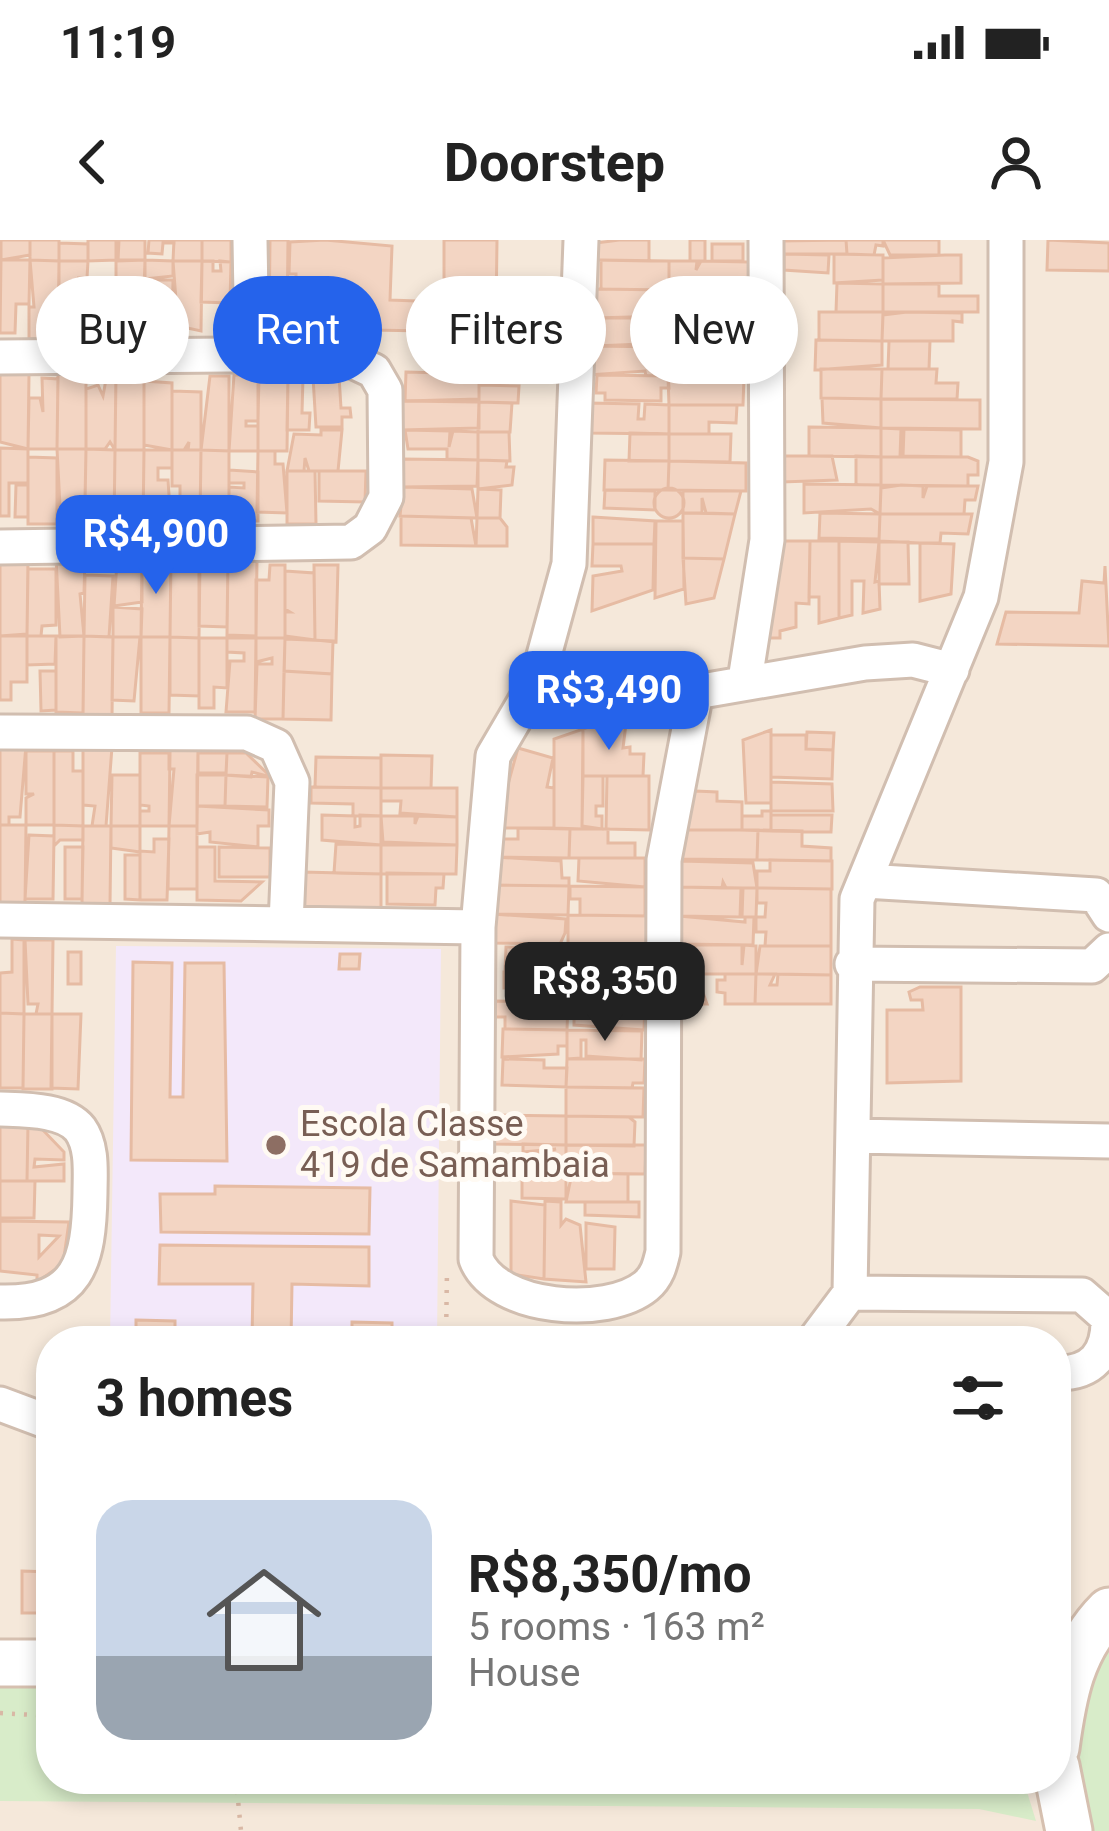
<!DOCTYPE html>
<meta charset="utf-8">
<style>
:root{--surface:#fff;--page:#f2f2f2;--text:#222;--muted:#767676;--accent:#2563eb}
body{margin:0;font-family:Roboto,sans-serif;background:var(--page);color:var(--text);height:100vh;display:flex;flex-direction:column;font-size:45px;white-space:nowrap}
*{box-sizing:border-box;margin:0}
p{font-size:39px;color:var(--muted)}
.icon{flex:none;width:66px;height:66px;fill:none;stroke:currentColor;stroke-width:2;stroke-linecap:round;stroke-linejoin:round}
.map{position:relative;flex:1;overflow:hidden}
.details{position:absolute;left:36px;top:1086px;width:1035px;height:468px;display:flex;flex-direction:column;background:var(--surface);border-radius:48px;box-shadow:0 6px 18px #0003}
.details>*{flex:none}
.hud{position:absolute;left:36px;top:36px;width:1038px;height:108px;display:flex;gap:24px}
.price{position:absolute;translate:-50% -102px;padding:0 27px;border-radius:24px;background:var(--accent);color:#fff;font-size:39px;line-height:78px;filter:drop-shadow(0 3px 6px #0008)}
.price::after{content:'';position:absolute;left:50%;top:72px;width:36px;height:27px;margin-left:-18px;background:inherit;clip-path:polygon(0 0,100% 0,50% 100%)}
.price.current{background:#222;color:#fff}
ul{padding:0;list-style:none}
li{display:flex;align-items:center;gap:36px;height:300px;padding:0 60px}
li span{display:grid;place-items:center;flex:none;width:336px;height:240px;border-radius:36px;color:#555}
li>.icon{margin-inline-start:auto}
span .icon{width:144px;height:144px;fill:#fffc;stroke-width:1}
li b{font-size:51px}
h2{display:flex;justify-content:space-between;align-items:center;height:144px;padding:0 60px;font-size:51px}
.tag{padding:0 42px;border-radius:54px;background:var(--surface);box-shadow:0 6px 18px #0003;font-size:42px;line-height:108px}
.tag.current{background:var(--accent);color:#fff}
.status{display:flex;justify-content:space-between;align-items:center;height:84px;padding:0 60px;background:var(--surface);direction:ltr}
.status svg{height:33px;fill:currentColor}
header{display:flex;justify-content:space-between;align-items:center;height:156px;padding:0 60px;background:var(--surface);font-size:54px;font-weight:700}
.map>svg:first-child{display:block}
.residential{fill:#f5e8da;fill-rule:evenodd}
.education{fill:#f3e8fa}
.green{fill:#d8ecc9}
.building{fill:#f3d5c3;stroke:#e6bba3;stroke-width:3;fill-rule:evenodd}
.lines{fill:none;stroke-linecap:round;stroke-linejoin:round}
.minor-casing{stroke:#d1beb0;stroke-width:39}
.secondary-casing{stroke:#d6c0b0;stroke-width:51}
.path{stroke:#d9b8a5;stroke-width:4.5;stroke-dasharray:3 9;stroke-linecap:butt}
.minor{stroke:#fff;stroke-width:33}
.secondary{stroke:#fff;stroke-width:45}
.education-dot{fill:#8d6e63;stroke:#fffaf3;stroke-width:4.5}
.labels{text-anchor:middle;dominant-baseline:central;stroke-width:10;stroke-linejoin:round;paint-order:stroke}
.education-label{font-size:36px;fill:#785e54;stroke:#fffaf3;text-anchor:start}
</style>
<div class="status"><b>11:19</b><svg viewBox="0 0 49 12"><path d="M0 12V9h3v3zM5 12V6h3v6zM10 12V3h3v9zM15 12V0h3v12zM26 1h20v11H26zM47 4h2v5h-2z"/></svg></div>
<header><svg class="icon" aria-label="back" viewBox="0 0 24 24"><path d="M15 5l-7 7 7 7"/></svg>Doorstep<svg class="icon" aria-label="person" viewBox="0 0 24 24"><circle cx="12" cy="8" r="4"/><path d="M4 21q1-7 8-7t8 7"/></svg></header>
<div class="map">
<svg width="1109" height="1591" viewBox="0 0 1109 1591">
<rect width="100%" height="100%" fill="#fdf6ec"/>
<path class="residential" d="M0,0H1109V1591H0ZM51,1101H1056V1539H51Z"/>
<path class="education" d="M116,706L441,709L437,1101H110Z"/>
<path class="green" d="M1109,1386V1591H1086L1076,1574L1073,1448Z
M0,1437L51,1438V1539H1023L1036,1581L979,1569L0,1561Z"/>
<path class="building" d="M1,0H30V15L1,20Z
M30,0H59V21L30,20Z
M88,0H116V20L88,21Z
M119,0H145V20L118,21Z
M149,0H174V3H163L162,14L148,13Z
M174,0H202V21H173Z
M202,0H231V22L202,21Z
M270,0H288L287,89H269Z
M325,0L392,6L390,60L444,62V0H497L496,74L481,73V92L315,89V73L290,72L291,41H296V34H289L290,2Z
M619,0H649V21L596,20V3Z
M690,0H705V21H690Z
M846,0L847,14H779L780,1Z
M846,0H883V6L876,5L874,15L847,14Z
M883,0H939V15H890Z
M1048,0L1109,3V31L1047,30Z
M59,3L88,4V21H59Z
M712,4H743V21H712Z
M784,14L829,15L828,33L784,30Z
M834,14L883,15V40L834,43Z
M945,15H961V43L883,44V18Z
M1,20H30L29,64H16L15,93H0Z
M30,20L59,21L58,99H29V67H34Z
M116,20H145L144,50H135L136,61H144V96H115L116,62L128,61L116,58Z
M145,20L173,21V36L145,39Z
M601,20L669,21V50L601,49Z
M59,21H88L87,38H77L85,42V84H59Z
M173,21H202L201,91L178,86Z
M202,21H213V31H221L220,21L231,22L230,63L201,62Z
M669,21H697L696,30L701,21L749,22L748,50H669Z
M88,38L116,39L115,87H87Z
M145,40H173L172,97L144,96Z
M837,43L883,44V72H836Z
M883,44H939V56H978V72H883Z
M593,49L669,50V76L593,78Z
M669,50H679L680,67L681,50L750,51V79L669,78Z
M819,72H883L882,101L819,100Z
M907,72L962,73V82L953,81V101H882L883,75Z
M593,78H669L668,103L594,106Z
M669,78L686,79V85L743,79L742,108L669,107Z
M816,100L882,101V125L815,130Z
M889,101H930L929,129H888Z
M589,106L669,107L668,136H646L645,131L588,135Z
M669,107H691V113H683V120H669Z
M697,107L715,108V137H697Z
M821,129H882L881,159L821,158Z
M882,129H937L936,143H958L957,159H881Z
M116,130L144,131V210H115Z
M406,132L479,134V159L405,161Z
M0,133L29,134L28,209L0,202Z
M58,133H86V209H57Z
M107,134L116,135L115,210L110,202L105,209H86V149L98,145L103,156Z
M234,135H259L258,181H246V186H258V211H229Z
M597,135L668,136L669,148H661V161L605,160V153H596Z
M210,136H229V211L201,210Z
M258,136H288L287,211H258Z
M288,136L303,137L302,173H310L309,190H287Z
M339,136L341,168H350L351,177H342V187H316L313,137Z
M668,136L744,137L743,165H669Z
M42,138L58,139L57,209H28L29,158H40L43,172Z
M144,141L172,143V210L144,205Z
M479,145L519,146L518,163L479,162Z
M172,151L201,152V210H188L189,202L184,210H172Z
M822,158L881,159V188L823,183Z
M881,159L980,160V189L881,188Z
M402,161L479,162V188L401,190Z
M479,162L512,163L510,192H478Z
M588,163L639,164L638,179H644L645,164L669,165V194L588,193Z
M669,165H737L736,183L709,182V194H669Z
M809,187L881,188V217L809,216Z
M881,188L901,189L900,217H881Z
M904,189L961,190V217L903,216Z
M321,190H342L338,231H309L305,218L304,231H287L294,194L321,195Z
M405,190L450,191L449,207L453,191L478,192V220L447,219V209H408Z
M478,192H509L510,221L478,220Z
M630,193L669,194V221H629Z
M669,194H731L730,222L669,221Z
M0,208L28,209V243H9V276H0Z
M57,209H86L85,266H60Z
M86,209L115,210L114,284H101V259L85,260Z
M115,210H144L143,288H114Z
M144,210H172V228H158V240H168L171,285L143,284Z
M172,210H201L200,278L180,272V246H172Z
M201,210L229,211V284L216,283L215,266L212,283H200Z
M258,211H275V224H283L287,273L257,272Z
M782,216H832L837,240L782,242Z
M856,216L881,217V245H856Z
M28,217L57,218V284H28Z
M881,217H968L978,221V235H968V246L881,245Z
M402,219L478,220L477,246L401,247Z
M478,220L507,221L506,227H514L512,245L478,249Z
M605,220L669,221L668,250H604Z
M669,221L746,223V251L668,250Z
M229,230L258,232V281H229V247L244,248V243H229Z
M287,231H315L316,284H287Z
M319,231H366L365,262L319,261Z
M804,244L881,245L880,274L871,269L804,273Z
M16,245H28V277H15Z
M901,245L923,246V258L927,246H978L975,260H965L964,274H880L881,248Z
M403,247L472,249L477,278L400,276Z
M654 263a15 15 0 1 1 30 0a15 15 0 1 1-30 0Z
M478,249L501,250L500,278H477Z
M605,250L655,251V270L604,268Z
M683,251H741L735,274L706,273L702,258V273H683Z
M683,273L735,274L724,319L683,318Z
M820,273L880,274L879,299L819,298Z
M880,274H972L968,294L941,293L940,303H920L879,301Z
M401,276L471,278L476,306L401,305Z
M593,277L655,281L654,304H593Z
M477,278H500L507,287V306H476Z
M656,281H683L684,349L655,358Z
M776,301H810L809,364L796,363V387L780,391V398H767Z
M810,301H839V378L819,383V357H809Z
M839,301L879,302L875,342L879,341L880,369L863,373L864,341H852V375L839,378Z
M879,302H908L909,344H879Z
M920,303L954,304L951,354L920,361Z
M593,304H654L653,350L592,371L593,336L622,331L621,326H592Z
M56,317H85L84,353L80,354L84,396L60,397Z
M171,317L200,318L199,398L170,397Z
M171,317L170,397H141L142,318Z
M0,318H28L27,394L0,396Z
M683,318L724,319L714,358L686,364Z
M199,319H228L227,387L199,386Z
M228,319H257L256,396L227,395Z
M117,322L142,323V362L114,366Z
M270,325H285V398H256V340H269Z
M314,325H338L336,402L315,400Z
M1105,326L1109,406L997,404L1006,372L1079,373L1082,341L1104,343Z
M28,329H56V385L42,386L41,396H27Z
M285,331L314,333L315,400L285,396V372H290L285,369Z
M85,335L113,336L109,397L84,396Z
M113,367L142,369L141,397H113Z
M0,396H27V442H11V460H0Z
M27,396H56L55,424L27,425Z
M56,396H84L83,473L56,472Z
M84,396L113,397L112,478L83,477Z
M113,397H140L134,461L112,460Z
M141,397H170L169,473H141Z
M170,397L199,398V456L170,455Z
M199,398H227V448L214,447V468H199Z
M227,398H256L255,472H226L230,421H244V413L227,412Z
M256,398H285L283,479H255L257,424H272V418L256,422Z
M285,399L333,401L332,434L284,431Z
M40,431H56V470L41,471Z
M284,431L332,434L331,480L283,479Z
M600,483L626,484L623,508L630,507V514H644L643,536H583V489Z
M583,489L582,589L554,588V499Z
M771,490V563H746L743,500Z
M807,492L834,493L833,510L806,509Z
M771,495H806V509L833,510L832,539L771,537Z
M0,505H26L20,577H9V585H0Z
M112,507L106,586H92L95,566L83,565V508Z
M169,507L198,508L197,586H169L174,529H169Z
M518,508L553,518L547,547L554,548V588H496Z
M26,511H54V585H26V558L34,554H26Z
M54,511H73V531H83V586L54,585Z
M140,513H170L169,586H140V571H149V566L140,565Z
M198,513H227L226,533H198Z
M227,513H246L271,537L252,532L251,537L226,535Z
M381,515L432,516L431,548H381Z
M316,517L381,518V548L315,547Z
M112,535H140V586H111Z
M197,535H226L225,566H197Z
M226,535L268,537L267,567L225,566Z
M583,536H603V566H596V576H602V589L582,586Z
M607,536H649V590L606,589Z
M771,542L832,544L833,571H771Z
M311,547L381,548V576H353V564L311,563Z
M381,548H457V577L400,573L401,561H381Z
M695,551L717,552V561L742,562V590H683Z
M197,566L269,570V586H258V607L210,602V592L197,594Z
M762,571H771V591L742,590V576H762Z
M322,575L355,576V587L360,586V575L381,576V605L322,600Z
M771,575H832L831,592L771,591Z
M381,576H415V584L418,576L457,577V605L383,602Z
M0,585H26L25,664L0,663Z
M54,585L83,586V600H60L54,606Z
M83,586H111L110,665H82Z
M111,586H140V612L111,608Z
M169,586H197V649H168Z
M518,588L570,589L569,618L495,617V599H518Z
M570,589H608V603H635V618H569Z
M683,590H758L757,620L682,619Z
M758,590L802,591V606L831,608V621L757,620Z
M29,595L54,596L53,659H25Z
M154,599H169L167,660H140V611L154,612Z
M336,604L381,605V634L334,633Z
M381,605H457L456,634H381Z
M65,607H83L82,659H65Z
M197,607H215V641L262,642L241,661L197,660Z
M219,607L270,608V637H219Z
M125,615H140V660L125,659Z
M495,617L561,621L562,638H569V646L494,645Z
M579,618H645V647L578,641Z
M770,620L832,621V649L757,648V631H770Z
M681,621L753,623L757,648H726L723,642L722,648L681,647Z
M302,632L381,634V670H301Z
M387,633L444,634L443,648H436L435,665L387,664Z
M492,645L569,646L568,675L494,674Z
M570,646L645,647V676L580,675V659H570Z
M680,647L741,648L740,677L679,676Z
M743,648H757L756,677H742Z
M757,648L831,649V706H765L766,692H756V677H765L766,663H757Z
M492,674L566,679L565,693L560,704L492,703Z
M568,675L648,676V705L568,704Z
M679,676L745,682V677H754L753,705L678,704Z
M12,699L24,700V774L0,773V733L12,732Z
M25,700H53L52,774H36L38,764H28Z
M547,704H568V732H505L506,707L546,708Z
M638,705V720H620V733H593L590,727V733L568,732V710Z
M695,705H742V725L744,705L756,706V734H695Z
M760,706H831V735L756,734Z
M68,712H81V744H68Z
M340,714H360L359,729H339Z
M133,722L172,723L170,857H183L185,723H224L227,921L131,920Z
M504,732H568V762L537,761L536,748H504Z
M573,733H645V762H568Z
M725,734H756L755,764H725V753L717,752V740H725Z
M756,734H775L770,745H777L778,734L831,735V764H755Z
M920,747H961V841L887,843V770H923L922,760H911L909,752Z
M702,750L707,764H682V751Z
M494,761L568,762L567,790L505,789V777H494Z
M568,762H645L644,790L574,785V778L567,777Z
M0,773L24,774L23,848H0Z
M24,774H52V849H23Z
M52,774H81L78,849L51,848Z
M503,789L567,790V806H558V814L502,817Z
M567,790L642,791L641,820L586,816V800H581V818L567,819Z
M503,819L544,820V828H567L566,847L502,845Z
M567,819H645L644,843H633L632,848L566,847Z
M566,847L644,848L643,877L566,876Z
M495,875L566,876V905L492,904Z
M566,876L629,877L635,882L634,906L566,905Z
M0,884H28L27,941H0Z
M28,884L40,887L64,912V920L35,919L34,927L64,924V941H27Z
M523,904L566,905V933L532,932V915L556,909L523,912Z
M566,905H646L645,934L566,933Z
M522,932L566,933V959L522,958Z
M572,933L628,934V962H566Z
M0,941H35L34,978H0Z
M215,946L370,948L369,994L161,992L160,954H215Z
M511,961L545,965L544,1039L511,1034Z
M545,961L561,962V985L566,979L580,985L586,1042L544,1039Z
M585,962H639V977L585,975Z
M0,981L69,982L63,1024L37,1042V1035L0,1031ZM39,995L59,996L39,1017Z
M586,983L615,987L614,1029H586Z
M160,1005L369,1007V1046L292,1044L291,1101H252L253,1044H159Z
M136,1080L175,1081V1101H136Z
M352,1082L392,1083V1101H352Z
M22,1331L51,1332V1373H22Z"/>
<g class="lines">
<g class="minor-casing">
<path id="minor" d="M250,0L252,116
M0,117L338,114L374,131L385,150L386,257L370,288L351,302L0,307
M745,440L767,300L766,0
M537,441L569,324L581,0
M696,452L664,620L663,1012C660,1025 657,1037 646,1046C607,1078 496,1070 476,1019L478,687L493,516L537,441L696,452L865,423L913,420L952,430
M0,492L247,493L276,506L292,542L286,684L0,680
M865,641L1096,655L1109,675
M286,684L478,687
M852,724L1092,726L1109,710
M0,869C24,870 64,869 80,889C93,907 90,933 90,953C89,1022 79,1064 0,1062
M854,896L1109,901
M850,1053L1082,1055L1108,1078C1109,1114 1092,1134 1056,1133
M814,1101L850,1053L857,659L981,357L1006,222V0
M0,1164L51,1183"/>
</g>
<g class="secondary-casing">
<path id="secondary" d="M0,1423H51
M1056,1508C1063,1456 1071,1409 1109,1371
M1056,1526L1069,1591"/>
</g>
<path class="path" d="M446,1101L447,1029
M0,1473L51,1476
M236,1539L241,1591"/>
<use href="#minor" class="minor"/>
<use href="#secondary" class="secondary"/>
</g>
<circle class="education-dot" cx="276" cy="905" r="12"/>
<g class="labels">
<g class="education-label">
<text x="300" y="884">Escola Classe<tspan x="300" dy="41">419 de Samambaia</tspan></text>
</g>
</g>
</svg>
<b class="price" style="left:156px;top:357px">R$4,900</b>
<b class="price" style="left:609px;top:513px">R$3,490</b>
<b class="price current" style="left:605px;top:804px">R$8,350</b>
<div class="hud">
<a class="tag">Buy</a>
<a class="tag current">Rent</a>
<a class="tag">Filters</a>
<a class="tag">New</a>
</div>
<section class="details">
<h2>3 homes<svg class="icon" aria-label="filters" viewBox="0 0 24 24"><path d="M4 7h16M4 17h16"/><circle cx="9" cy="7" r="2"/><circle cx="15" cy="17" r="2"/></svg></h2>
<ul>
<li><span style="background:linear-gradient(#c9d6e8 65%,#9aa5b1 0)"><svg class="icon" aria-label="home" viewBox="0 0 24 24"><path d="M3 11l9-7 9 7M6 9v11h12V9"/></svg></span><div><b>R$8,350/mo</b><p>5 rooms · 163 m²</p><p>House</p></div></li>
</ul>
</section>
</div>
